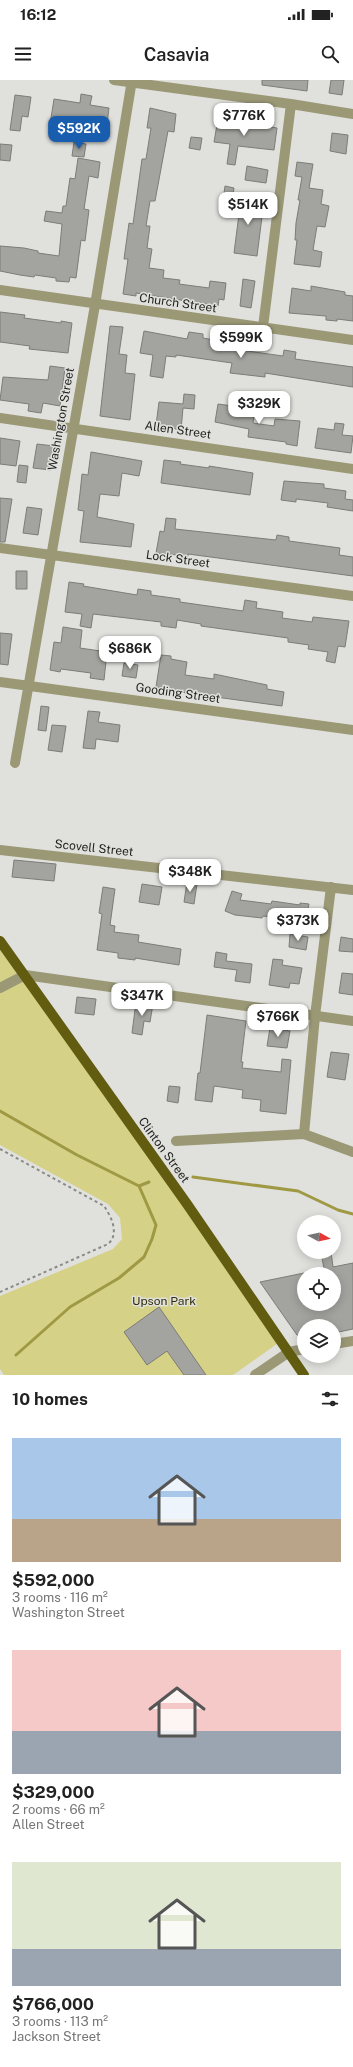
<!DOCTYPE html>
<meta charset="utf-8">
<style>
:root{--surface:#fff;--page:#f2f2f2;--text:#222;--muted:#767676;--accent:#195dae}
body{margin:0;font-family:"Public Sans",sans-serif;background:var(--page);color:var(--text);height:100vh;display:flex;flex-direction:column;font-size:15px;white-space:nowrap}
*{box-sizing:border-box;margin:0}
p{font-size:13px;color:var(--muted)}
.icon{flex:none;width:22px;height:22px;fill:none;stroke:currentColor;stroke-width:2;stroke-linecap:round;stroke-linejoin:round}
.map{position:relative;height:1295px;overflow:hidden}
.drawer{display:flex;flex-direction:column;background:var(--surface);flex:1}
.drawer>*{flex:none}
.needle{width:26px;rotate:98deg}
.fabs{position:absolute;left:297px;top:1135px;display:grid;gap:8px}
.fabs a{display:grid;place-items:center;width:44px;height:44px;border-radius:50%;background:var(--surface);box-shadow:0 2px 10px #0003;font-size:20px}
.price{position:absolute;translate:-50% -34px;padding:0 9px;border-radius:8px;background:#fff;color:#222;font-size:13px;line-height:26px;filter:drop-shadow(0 1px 2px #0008)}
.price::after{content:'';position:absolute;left:50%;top:24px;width:12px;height:9px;margin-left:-6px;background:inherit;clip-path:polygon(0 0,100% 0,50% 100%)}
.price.on{background:var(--accent);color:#fff}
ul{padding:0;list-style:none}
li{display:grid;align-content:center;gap:8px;height:212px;padding:0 12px}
li span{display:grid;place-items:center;height:124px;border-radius:0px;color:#555}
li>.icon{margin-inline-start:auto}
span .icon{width:72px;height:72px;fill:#fffc;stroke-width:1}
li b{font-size:17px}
h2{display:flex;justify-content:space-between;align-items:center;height:48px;padding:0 12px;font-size:17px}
.status{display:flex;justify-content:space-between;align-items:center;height:28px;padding:0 20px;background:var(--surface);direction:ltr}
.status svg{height:11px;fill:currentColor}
header{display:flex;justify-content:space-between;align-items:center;height:52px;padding:0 12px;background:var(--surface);font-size:18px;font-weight:600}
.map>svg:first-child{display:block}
.green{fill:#d5d187}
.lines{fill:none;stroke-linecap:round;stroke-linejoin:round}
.stream{stroke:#9f9943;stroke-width:3}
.building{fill:#a3a39f;stroke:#7c7c78}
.path{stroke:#8a8a87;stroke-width:2;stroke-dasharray:3 3;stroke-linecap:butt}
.minor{stroke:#9a9875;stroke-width:10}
.major{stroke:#615c0f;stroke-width:10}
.labels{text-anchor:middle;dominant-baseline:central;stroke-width:3;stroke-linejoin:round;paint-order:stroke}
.street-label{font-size:12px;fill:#1e1e1d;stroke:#e0e0dc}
.park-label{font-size:12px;fill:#302d07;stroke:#e0e0dc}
</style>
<div class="status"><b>16:12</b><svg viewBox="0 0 49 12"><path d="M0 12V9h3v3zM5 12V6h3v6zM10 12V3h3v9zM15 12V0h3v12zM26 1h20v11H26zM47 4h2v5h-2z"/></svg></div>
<header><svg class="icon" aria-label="menu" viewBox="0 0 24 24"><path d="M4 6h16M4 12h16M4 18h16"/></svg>Casavia<svg class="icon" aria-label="search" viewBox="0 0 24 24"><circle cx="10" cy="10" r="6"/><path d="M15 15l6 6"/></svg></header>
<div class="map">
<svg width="353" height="1295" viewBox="0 0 353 1295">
<rect width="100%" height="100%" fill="#e0e0dc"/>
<path class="green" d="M0,869L281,1261L233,1295H4L0,1289V1216L113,1169L122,1159L120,1138L108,1124L0,1065Z"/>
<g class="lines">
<path class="stream" d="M0,1031L77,1075L139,1106
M193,1097L298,1111L338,1130L353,1134
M139,1106L149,1102
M16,1275L70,1227L119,1198L144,1177L152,1159L156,1145L139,1106"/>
</g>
<path class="building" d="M262,0H308L307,11L262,5Z
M331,0H344L342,15L329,13Z
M81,14L92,16L90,25L109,28L106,52L84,49L85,46L77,45V42L51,38L54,19L80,23Z
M15,15L31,17L28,37L22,36L20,51L10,50Z
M150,28L176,34L174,52L168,51L155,121H150L146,146H150L147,168L152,169L149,188L164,190L163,198L180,200L179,204L209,208L210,201L226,203L224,220L219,219L218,226L136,213V216L123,214L128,179H124L129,143L133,144L142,79H146L151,48H147Z
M218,39L260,47V45L277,48L274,70L238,66L235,85L227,84L230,64L214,62Z
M332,53L348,55L346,74L330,71Z
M191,57L202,58L200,70L189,68Z
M74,62L86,64L84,77L72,76Z
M0,64L12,65L10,81L0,80Z
M78,78L100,82L98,98L89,96L84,129L89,130L85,161L81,160L76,198L70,197L69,202L56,201V198L35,195L34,197L20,195L0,191V166L24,168L38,171V173L59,176L62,144L44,141L46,131L62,133L63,126H66L70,98L75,99Z
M297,82L313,84L309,108L323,110L321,124L329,126L325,147L317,146L313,170L322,172L320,187L294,184L297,160H295L296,143L300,120H298L302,97L295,96Z
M247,86L268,90L266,103L245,100Z
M225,106L234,108L232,121L223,120Z
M236,117L264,121L257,176L234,173L239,134L234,133Z
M243,199L255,201L251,228L240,226Z
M311,206L345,212V215L353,216V241L337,239V241L326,240V236L289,233L292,208L311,211Z
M0,232L25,235L24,238L61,243V241L72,243L68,273L29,269L30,266L0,262Z
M110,246L123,247L119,274L127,275L125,293L135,294L130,340L100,336Z
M144,251L187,259L189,252L203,254V258L247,266V271L283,276L284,270L296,272L295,279L353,287V307L265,293V297L230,293L232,283L176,275V277L166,276L163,298L150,296L153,275L140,273Z
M50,286L65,288L60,326L43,323L41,333L28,331L29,324L0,320L3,297L48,300Z
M184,314L195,315L194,329L183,328L181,350L156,345L159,322L183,324Z
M218,324L255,329L253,343L274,346L275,339L300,341L297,366L286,364V362L248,357L249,349L215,342Z
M335,343L344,344L342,355L353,356L351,373L315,368L318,348L334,350Z
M0,358L20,361L16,386L0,384Z
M37,364L54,366L51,390L33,388Z
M91,372L142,381L139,396L122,393L119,416L100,414L97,437L134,444L131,467L80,462L84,431L78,430L80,413L82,394L88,395Z
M164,380L181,382L180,384L209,388V386L253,393L250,415L161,403Z
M19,385L28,386L26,403L17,402Z
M284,401L324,404V408L346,411L345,419L353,420V431L327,427L328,423L296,419V422L281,420Z
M0,418L12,419L5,462H0Z
M27,427L42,429L38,455L23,453Z
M166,438L176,439L175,449L276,460L277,455L289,457V461L340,468L339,475L353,477V496L188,474V476L156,473L160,451L164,452Z
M16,491H27V509H16Z
M69,502L84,504L83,506L137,515L138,509L151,511V515L180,519V522L243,531L245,520L257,522L256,528L283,532L282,538L312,542L313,537L349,541L345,567L338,566L335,583L326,581L328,572L308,569L309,565L288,562V558L201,546V544L177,540L176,548L161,546V542L93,534L91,548L80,546L82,534L65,532Z
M63,547L82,550L80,568L107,572L104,600L90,598L91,593L61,589L60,592L50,590L54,562L61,563Z
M0,553L12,554L8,585L0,584Z
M161,575L171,576V579L187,582L185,595L214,599V594L267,605V609L284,612L282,626L186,613L156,607Z
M124,583L138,585L136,598L122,596Z
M41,626L49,627L46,651L38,650Z
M88,631L100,632L98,642L120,645L118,662L96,659L95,669L83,668Z
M52,645L66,646L62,672L48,670Z
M14,780L56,784L54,801L12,797Z
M187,802L197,804L194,824L184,822Z
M142,804L162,807L159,825L139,822Z
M103,807L115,809L110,845L115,846L114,852L139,855L138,862L181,869L179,885L135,878V880L118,878V873L97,870L102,834L99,833Z
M232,811L242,814L240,820L271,824L272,821L300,825V823L309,824L306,839L287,836L286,839L263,836L262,838L235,835L225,831Z
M290,854L308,857L306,870L289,867Z
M341,857L353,859V872L339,871Z
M216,872L227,874L226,881L252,884L250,903L235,901L237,890L214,887Z
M273,879L283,880L282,885L302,888L299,904L290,903L289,908L269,905Z
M342,893L353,894V915L339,913Z
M77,917L96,919L94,935L75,933Z
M136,922L153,924L150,942L144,941L142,955L132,953Z
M207,935L246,941L241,982H243L242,988L281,992L282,979L291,980L286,1034L260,1031L261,1020L242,1018L243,1010L214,1006L212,1022L195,1020L198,993H200Z
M270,948L290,951L287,968L267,966Z
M331,972L349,974L345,1000L327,997Z
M169,1006L180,1007L178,1023L167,1021Z
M321,1172H331L333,1187L353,1183V1249L334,1253V1246H304V1258L297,1255L260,1202L304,1193V1224H334V1194H318L317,1190L324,1189Z
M159,1227L206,1295H184L167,1271L147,1285L124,1252Z"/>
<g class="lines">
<path class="path" d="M0,1069L104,1126C111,1136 120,1154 108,1164L0,1212"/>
<path class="minor" d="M114,0L291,24L353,34
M0,210L353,260
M263,247L291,24
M0,338L353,389
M0,468L353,516
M0,602L353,650
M15,683L95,225L132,0
M0,770L353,810
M0,908L25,895L353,941
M304,1054L315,936L331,807
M176,1061L304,1054L353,1072
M334,1264L353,1261
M255,1295L289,1272L304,1269"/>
<path class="major" d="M0,861L187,1124L304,1295"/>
</g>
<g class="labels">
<g class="street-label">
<text transform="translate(178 223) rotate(8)">Church Street</text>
<text transform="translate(61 339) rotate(-80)">Washington Street</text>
<text transform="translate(178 350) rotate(8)">Allen Street</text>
<text transform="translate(178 479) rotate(8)">Lock Street</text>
<text transform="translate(178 613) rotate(8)">Gooding Street</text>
<text transform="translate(94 768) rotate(6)">Scovell Street</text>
<text transform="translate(164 1070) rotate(54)">Clinton Street</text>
</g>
<g class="park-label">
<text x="164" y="1221">Upson Park</text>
</g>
</g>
</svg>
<div class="fabs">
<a><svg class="needle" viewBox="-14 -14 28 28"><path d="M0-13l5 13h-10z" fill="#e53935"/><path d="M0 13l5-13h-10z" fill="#767676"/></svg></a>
<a><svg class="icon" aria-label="locate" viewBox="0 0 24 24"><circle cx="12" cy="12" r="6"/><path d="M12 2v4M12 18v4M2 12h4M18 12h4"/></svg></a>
<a><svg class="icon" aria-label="layers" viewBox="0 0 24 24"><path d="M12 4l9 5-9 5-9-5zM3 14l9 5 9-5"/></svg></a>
</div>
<b class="price" style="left:244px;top:57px">$776K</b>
<b class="price on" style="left:79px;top:70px">$592K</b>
<b class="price" style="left:248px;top:146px">$514K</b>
<b class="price" style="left:241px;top:279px">$599K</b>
<b class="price" style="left:259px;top:345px">$329K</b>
<b class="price" style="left:130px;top:590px">$686K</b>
<b class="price" style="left:190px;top:813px">$348K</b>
<b class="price" style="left:298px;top:862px">$373K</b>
<b class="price" style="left:142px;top:937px">$347K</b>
<b class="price" style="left:278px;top:958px">$766K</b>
</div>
<section class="drawer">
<h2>10 homes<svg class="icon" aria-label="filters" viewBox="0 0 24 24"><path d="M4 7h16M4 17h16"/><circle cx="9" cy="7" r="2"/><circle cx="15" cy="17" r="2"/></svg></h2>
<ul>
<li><span style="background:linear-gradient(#a9c7e8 65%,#b9a48a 0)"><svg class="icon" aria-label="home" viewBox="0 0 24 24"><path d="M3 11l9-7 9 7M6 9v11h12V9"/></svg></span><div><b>$592,000</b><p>3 rooms · 116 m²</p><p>Washington Street</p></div></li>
<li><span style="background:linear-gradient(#f6c9c9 65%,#9aa5b1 0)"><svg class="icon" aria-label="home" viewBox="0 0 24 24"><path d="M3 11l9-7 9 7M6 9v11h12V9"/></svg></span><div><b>$329,000</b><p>2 rooms · 66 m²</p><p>Allen Street</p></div></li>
<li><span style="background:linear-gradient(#dfe7d0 70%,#9aa5b1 0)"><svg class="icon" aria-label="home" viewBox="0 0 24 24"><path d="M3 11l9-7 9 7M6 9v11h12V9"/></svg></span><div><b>$766,000</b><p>3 rooms · 113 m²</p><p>Jackson Street</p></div></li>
</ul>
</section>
